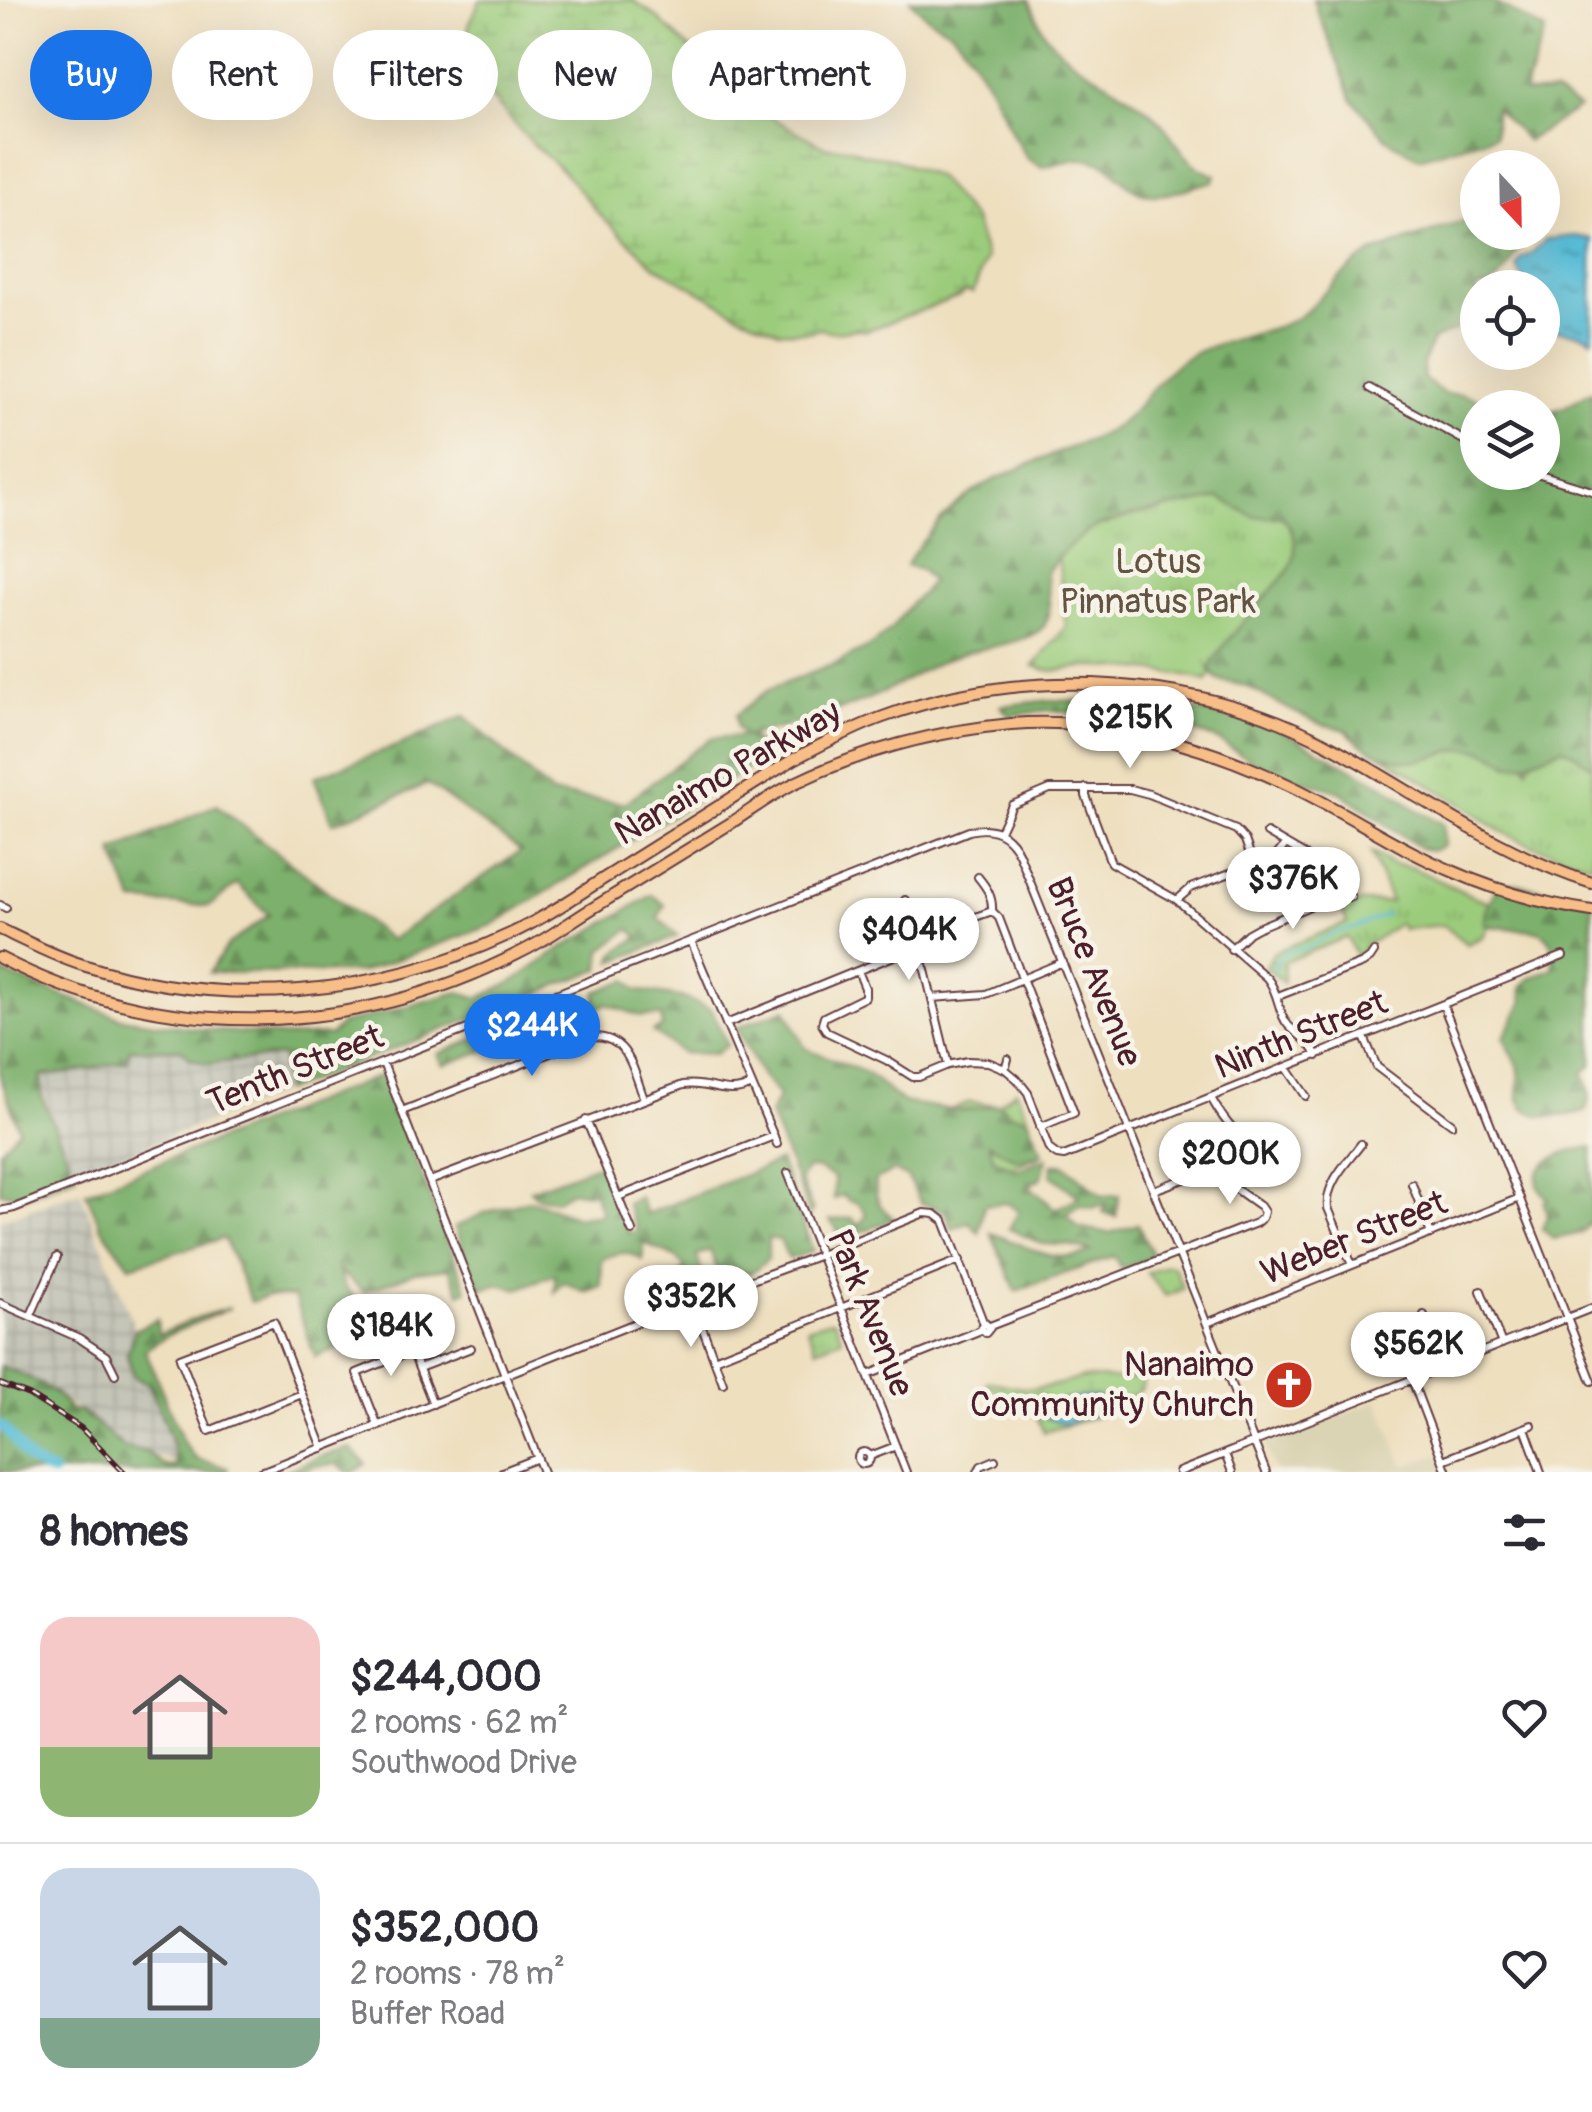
<!DOCTYPE html>
<meta charset="utf-8">
<style>
:root{--surface:#fff;--page:#f7f7f7;--text:#2b2b33;--muted:#7c7c81;--line:#e1e1e2;--accent:#1a73e8}
body{margin:0;font-family:Pangolin,sans-serif;background:var(--page);color:var(--text);height:100vh;display:flex;flex-direction:column;font-size:38px;white-space:nowrap}
*{box-sizing:border-box;margin:0}
p{font-size:32px;color:var(--muted)}
.icon{flex:none;width:55px;height:55px;fill:none;stroke:currentColor;stroke-width:2;stroke-linecap:round;stroke-linejoin:round}
.map{position:relative;height:1472px;overflow:hidden}
.panel{display:flex;flex-direction:column;background:var(--surface);flex:1}
.panel>*{flex:none}
.guide{position:absolute;left:30px;top:30px;width:1000px;height:90px;display:flex;gap:20px}
.needle{width:65px;rotate:158deg}
.fabs{position:absolute;left:1460px;top:150px;display:grid;gap:20px}
.fabs a{display:grid;place-items:center;width:100px;height:100px;border-radius:50%;background:var(--surface);box-shadow:0 10px 40px #0002;font-size:50px}
.price{position:absolute;translate:-50% -85px;padding:0 22px;border-radius:35px;background:#fff;color:#222;font-size:32px;line-height:65px;filter:drop-shadow(0 2px 5px #0008)}
.price::after{content:'';position:absolute;left:50%;top:60px;width:30px;height:22px;margin-left:-15px;background:inherit;clip-path:polygon(0 0,100% 0,50% 100%)}
.price.active{background:var(--accent);color:#fff}
ul{padding:0;list-style:none}
li{display:flex;align-items:center;gap:30px;height:250px;padding:0 40px}
li+li{border-top:2px solid var(--line)}
li span{display:grid;place-items:center;flex:none;width:280px;height:200px;border-radius:30px;color:#555}
li>.icon{margin-inline-start:auto}
span .icon{width:120px;height:120px;fill:#fffc;stroke-width:1}
li b{font-size:42px}
h2{display:flex;justify-content:space-between;align-items:center;height:120px;padding:0 40px;font-size:42px}
.tag{padding:0 35px;border-radius:45px;background:var(--surface);box-shadow:0 10px 40px #0002;font-size:35px;line-height:90px}
.tag.active{background:var(--accent);color:#fff}
.map>svg:first-child{display:block}
.built{fill:#dbd4b4}
.industrial{fill:url(#industrial-grid)}
.grass{fill:url(#grass-tufts);stroke:#727654;stroke-width:2.5}
.forest{fill:url(#forest-firs);stroke:#63684c;stroke-width:2.5}
.wetland{fill:url(#wetland-marsh);stroke:#727654;stroke-width:2.5}
.water{fill:url(#water-ripples);stroke:#526e81;stroke-width:2.5}
.lines{fill:none;stroke-linecap:round;stroke-linejoin:round}
.stream{stroke:#59bdd7;stroke-width:2.5}
.river{stroke:#59bdd7;stroke-width:10}
.minor-casing{stroke:#633c41;stroke-width:10}
.highway-casing{stroke:#633c41;stroke-width:14}
.minor{stroke:#fff;stroke-width:6}
.highway{stroke:#f7be88;stroke-width:10}
.rail-casing{stroke:#4a1f2b;stroke-width:6}
.rail{stroke:#f7f3e8;stroke-width:2.5;stroke-dasharray:8;stroke-linecap:butt}
.labels{text-anchor:middle;dominant-baseline:central;stroke-width:9;stroke-linejoin:round;paint-order:stroke}
.park-label{font-size:35px;fill:#625343;stroke:#f7f3e8}
.street-label{font-size:35px;fill:#4a1f2b;stroke:#f7f3e8}
.poi-label{font-size:35px;fill:#4a1f2b;stroke:#f7f3e8;text-anchor:end}
</style>
<div class="map">
<svg width="1592" height="1472" viewBox="0 0 1592 1472">
<defs>
<pattern id="industrial-grid" width="8" height="8" patternUnits="userSpaceOnUse" patternTransform="scale(2.5)"><rect width="8" height="8" fill="#c5c5b8"/><path d="M0 4h8M4 0v8" fill="none" stroke="#aba99e"/></pattern>
<pattern id="grass-tufts" width="24" height="20" patternUnits="userSpaceOnUse" patternTransform="scale(2.5)"><rect width="24" height="20" fill="#9bcc7c"/><path d="M3 7l-1-3M5 7V3M7 7l1-3M15 17l-1-3M17 17v-4M19 17l1-3" fill="none" stroke="#87af6b"/></pattern>
<pattern id="forest-firs" width="22" height="20" patternUnits="userSpaceOnUse" patternTransform="scale(2.5)"><rect width="22" height="20" fill="#7cb06c"/><path d="M5 1l3.5 6h-7zM16 11l3.5 6h-7z" fill="#688f59"/></pattern>
<pattern id="wetland-marsh" width="20" height="14" patternUnits="userSpaceOnUse" patternTransform="scale(2.5)"><rect width="20" height="14" fill="#9bcc7c"/><path d="M1 5h8M5 5V1M11 12h8M15 12V8" fill="none" stroke="#87af6b"/></pattern>
<pattern id="water-ripples" width="26" height="14" patternUnits="userSpaceOnUse" patternTransform="scale(2.5)"><rect width="26" height="14" fill="#59bdd7"/><path d="M2 4q2-2 4 0t4 0M15 11q2-2 4 0t4 0" fill="none" stroke="#4c99af"/></pattern>
</defs>
<rect width="100%" height="100%" fill="#f7f3e8"/>
<filter id="ink" filterUnits="userSpaceOnUse"><feTurbulence type="fractalNoise" baseFrequency=".01" numOctaves="2"/><feDisplacementMap in="SourceGraphic" scale="20" xChannelSelector="R" yChannelSelector="G"/><feConvolveMatrix kernelMatrix="1 2 1 2 8 2 1 2 1" color-interpolation-filters="sRGB"/></filter>
<filter id="wash" filterUnits="userSpaceOnUse"><feTurbulence type="fractalNoise" baseFrequency=".0048" numOctaves="4" result="noise"/><feDisplacementMap in="SourceGraphic" scale="40" xChannelSelector="R" yChannelSelector="G"/><feGaussianBlur stdDeviation="2.25" result="paint"/><feColorMatrix in="noise" values="0 0 0 0 0 0 0 0 0 0 0 0 0 0 0 0 0 1.4 0 .05"/><feComposite in="paint" operator="in"/></filter>
<g filter="url(#wash)">
<rect width="100%" height="100%" fill="#eedfbf"/>
<path class="built" d="M1378,1400L1403,1464L1408,1466L1438,1454L1446,1472H1276L1265,1445Z"/>
<path class="industrial" d="M128,1047L279,1057L287,1090L76,1174L41,1089L42,1065L129,1057Z
M80,1191L185,1455L182,1463L128,1450L116,1444L66,1401L24,1375L0,1365V1220Z"/>
<path class="grass" d="M1221,486L1312,522L1295,584L1237,628L1207,681C1169,671 1127,667 1088,667C1063,667 1062,676 1034,666L1066,627L1057,547L1113,496Z
M1562,702L1592,712V864C1551,852 1507,841 1474,812L1352,737L1328,708L1500,728L1527,768Z
M1371,852L1395,865L1413,868L1472,896L1499,905L1483,937L1467,944L1443,925L1402,929L1399,923L1374,941L1366,944L1357,958L1347,937L1284,962L1283,982L1265,967L1274,952L1347,923L1340,904L1351,908L1360,902H1391Z
M1016,1090L1042,1151V1155L971,1184L943,1113L970,1102L998,1105Z
M1168,1265L1174,1267L1183,1289L1166,1296L1147,1273Z
M830,1320L835,1321L842,1339L816,1349L807,1328Z"/>
<path class="forest" d="M910,0H1029C1036,14 1040,30 1051,41C1082,75 1134,91 1162,124C1179,144 1189,169 1216,175L1213,182C1191,184 1165,201 1143,193C1130,189 1120,178 1111,169C1091,151 1066,162 1042,167L1028,159L1013,135L987,81L962,43L952,32L927,17Z
M1313,0H1491L1545,31L1524,93H1555L1579,108L1527,141L1495,108V136L1419,158L1387,139L1353,100Z
M1477,216L1478,232L1527,233L1507,270L1490,287L1478,288L1477,317L1456,330L1432,340L1423,364L1424,379L1445,394H1462L1505,407L1478,408V472H1542L1543,414L1564,407L1592,391V767L1574,753L1562,748L1526,763L1511,765C1499,758 1488,751 1474,749C1454,747 1439,757 1419,760C1396,764 1360,749 1347,730L1321,724L1292,711L1246,686L1218,680L1209,669C1225,639 1252,613 1274,587C1280,579 1291,571 1293,561C1298,544 1294,529 1282,517H1254L1220,498L1138,514L1098,526L1087,532L1066,549L1047,572C1047,587 1053,613 1044,626C1031,643 984,647 964,653C934,661 909,680 881,693C839,713 793,725 748,736L774,753L492,925L362,972L209,973L228,945L269,915L237,884L209,906L134,902L113,852L216,805L390,940L521,851L428,784L333,823L314,777L402,744L464,716L552,794L625,803L711,738L745,736L737,728L736,715L768,690L837,663L872,645L892,628L913,601L923,593L931,581L921,570L906,566C912,554 920,545 928,535C964,486 1008,473 1062,451C1081,443 1101,437 1118,425C1145,406 1158,372 1189,356C1223,338 1263,336 1297,318C1307,313 1312,305 1320,297C1336,281 1353,264 1372,253Z
M1052,700L1181,707L1269,724L1387,787L1420,812L1443,824L1444,845L1432,851L1420,848L1341,792L1315,784L1287,779L1263,768L1218,740L1193,731L1167,723L1049,710L1009,716L1001,706Z
M1513,883L1592,900V1064L1583,1073C1590,1090 1592,1095 1585,1111C1567,1116 1526,1124 1519,1099C1516,1088 1522,1077 1518,1066C1515,1055 1507,1049 1504,1037L1523,1002L1521,988L1529,979L1553,968C1559,912 1515,937 1485,924C1484,909 1491,897 1499,885Z
M652,895L665,905L658,918L678,936L612,962L615,953L639,937L630,929L602,950L600,969L285,1091L282,1056L206,1064L190,1058L181,1049H129L127,1061L75,1072L41,1076L42,1097L76,1176L23,1197L0,1192V1150L19,1129L0,1077V972L121,1018L199,1029L291,1037L331,1035L341,1024L459,992L479,998L514,981L556,952Z
M627,980L636,990L681,997L712,1010L727,1045L715,1054L682,1053L653,1032L662,1027L661,1016H641L606,1004L579,1016L541,1026L492,1048L443,1065L438,1054L512,1024L527,1022L558,1006L576,1010L596,1002V992Z
M786,1009L805,1048L867,1073L902,1102L960,1111L1000,1104L1009,1113L1028,1118L1043,1153L1018,1160L989,1144L994,1159L1017,1170L1047,1158L1042,1177L1029,1186L1055,1209L1079,1197L1051,1175L1053,1164H1064L1102,1196L1119,1195L1116,1217L1103,1212L1106,1204L1092,1208L1080,1205L1067,1214L1078,1227L1109,1233L1138,1224L1153,1257L1121,1269L1114,1256L1016,1291L991,1233C1021,1243 1060,1269 1090,1251L1068,1245L1043,1244L1009,1229L1019,1211L1007,1203L984,1205L979,1233L969,1222L952,1229L945,1211L921,1203L907,1177L893,1171L876,1180C874,1199 879,1208 895,1219L834,1242L838,1231L830,1220L852,1218L859,1226L866,1214L858,1203L847,1200L843,1195L834,1199V1178L816,1168L806,1169L800,1180L813,1210L810,1216L770,1114L779,1095L763,1078L736,1028Z
M382,1075L467,1290L460,1293L449,1268L416,1272L364,1292L339,1271L344,1286L359,1302V1329L370,1335L315,1357L294,1297L268,1296L251,1302L224,1238L130,1266L101,1227L86,1192Z
M1592,1147V1220L1581,1233L1554,1239L1542,1229L1547,1216L1544,1202L1548,1199C1515,1166 1564,1151 1592,1147Z
M780,1161L813,1251L789,1259L780,1240L768,1238V1259L754,1271L722,1284L710,1250L697,1256L704,1278L685,1284L676,1279L685,1268L677,1258L643,1242V1260C625,1250 622,1251 602,1259L601,1286L586,1292L563,1282L555,1292V1274L518,1289L498,1284L479,1289L455,1227L484,1213L530,1200L578,1217L602,1214L594,1193L571,1191L557,1200L537,1197L530,1190L600,1164L628,1233L637,1231L626,1203L639,1197L646,1214Z
M230,1308L168,1335L145,1350L183,1442L196,1459L228,1468V1472H0V1366C26,1376 55,1386 70,1410L80,1411L125,1448L147,1452L165,1466L176,1467L173,1444L150,1386L134,1377L127,1355L135,1330L157,1319L158,1335L199,1317Z
M351,1448L366,1464L354,1472H347L338,1464L313,1466L302,1472H284L321,1456Z"/>
<path class="wetland" d="M480,0H632L653,14L685,44L776,120L825,147L850,148L863,154L891,158L937,177L974,220L986,258L973,293L967,291L958,297L866,331L858,329L835,332L821,329L807,332L779,331L739,314L655,266L599,214L564,172L531,142L492,98L467,40L469,25Z
M1081,1378L1143,1379L1142,1389C1115,1413 1078,1423 1044,1432L1037,1417L986,1384L989,1381C1028,1392 1042,1390 1081,1378Z"/>
<path class="water" d="M1575,236L1592,239V339L1581,334L1543,328L1542,288L1520,287L1523,279L1517,267L1521,258L1532,253L1546,239Z
M1093,1396L1115,1400L1120,1403L1109,1409L1063,1424L1044,1417L1042,1413L1047,1402Z"/>
<g class="lines">
<path class="stream" d="M1592,531L1590,542L1592,547
M1276,971L1274,964L1286,952L1308,947L1335,933L1355,928L1387,914"/>
<path class="river" d="M0,1425C15,1436 17,1448 29,1460C35,1466 45,1469 53,1472"/>
</g>
</g>
<g filter="url(#ink)">
<g class="lines">
<g class="minor-casing">
<path id="minor" d="M1369,388L1478,448
M1530,472L1592,491
M1086,788V796L1111,863L1177,900L1267,978C1280,994 1277,1012 1288,1025C1298,1036 1311,1041 1317,1056
M1000,831L1012,805L1050,789H1130L1149,794L1236,830L1245,840L1253,863
M1267,833L1322,865
M905,900L903,913L925,970L948,1065
M1177,900L1191,888L1277,855L1286,844
M0,905L6,908
M992,911L999,918L1074,1113L1040,1127
M691,941L777,1144
M1231,949L1248,933L1257,928L1334,896L1351,897
M858,971L865,988V997L824,1017L822,1024L827,1032L886,1060L913,1077H919L948,1065L968,1061L988,1062L1005,1069L1017,1079L1028,1093L1049,1149L1057,1155L1064,1156L1563,956
M1278,996L1363,963L1370,958L1374,952
M932,998L986,994L1063,962
M1443,1005L1592,1381
M726,1024L916,947L948,927L992,911C993,897 987,888 978,877
M1364,1037L1377,1067L1452,1124
M383,1063L543,1472
M1287,1068L1306,1096
M1005,1069L1008,1059
M1211,1098C1227,1126 1239,1139 1267,1155
M402,1111L591,1037C629,1035 633,1070 644,1099
M586,1120L632,1231
M788,1173L906,1472
M430,1181L683,1085C710,1081 725,1098 752,1085
M1412,1184L1431,1234
M618,1197L774,1136
M0,1211L14,1208L969,831C993,825 1009,833 1019,854L1266,1472
M1352,1265L1328,1208C1325,1183 1347,1163 1361,1144
M1481,1291L1502,1344
M0,1303L79,1338L106,1356L115,1374
M693,1303L723,1383
M31,1315L57,1257
M1424,1315L1445,1367
M985,1323L990,1328L986,1333L981,1328Z
M1207,1323L1520,1198
M990,1326L1256,1223L1262,1218L1264,1212L1260,1206C1207,1169 1215,1167 1154,1190
M714,1359L960,1260
M419,1368L471,1348
M868,1375L981,1330
M1412,1380L1447,1472
M302,1394L209,1431L180,1358L274,1322L323,1448
M378,1426L357,1373L412,1351L433,1404
M1525,1428L1541,1472
M858 1458a6 6 0 1 1 12 0a6 6 0 1 1-12 0Z
M1225,1454L1232,1472
M870,1456L896,1446
M1443,1460L1532,1425
M261,1472L638,1322L820,1255L924,1213L935,1214L944,1221L984,1324
M502,1472L538,1458
M978,1472L981,1466L995,1460
M1179,1472L1592,1308"/>
</g>
<g class="highway-casing">
<path id="highway" d="M0,929C27,942 54,956 83,965C224,1011 377,996 510,934C547,917 580,893 614,872C674,834 734,797 794,759C823,744 852,728 883,717C1028,664 1202,674 1338,750C1421,797 1500,854 1592,883
M0,958C165,1044 355,1037 519,953C545,941 568,923 593,908C639,880 685,851 731,823C753,809 774,793 797,782C864,750 937,731 1011,724C1107,716 1207,746 1293,787C1347,813 1397,848 1452,871C1497,891 1544,904 1592,911"/>
</g>
<use href="#minor" class="minor"/>
<use href="#highway" class="highway"/>
<g class="rail-casing">
<path id="rail" d="M0,1384L29,1395L81,1428L124,1472"/>
</g>
<use href="#rail" class="rail"/>
</g>
</g>
<defs>
<g id="church-disc" transform="scale(2.5)"><circle r="9.5" fill="#c8321e" stroke="#f7f3e8"/><path d="M-1.2-6h2.4v3.5h3.3v2.4h-3.3V6h-2.4V-.1h-3.3v-2.4h3.3Z" fill="#fff"/></g>
</defs>
<g fill-rule="evenodd">
<use href="#church-disc" x="1289" y="1385"/>
</g>
<g class="labels">
<g class="park-label">
<text x="1158" y="562">Lotus<tspan x="1158" dy="40">Pinnatus Park</tspan></text>
</g>
<g class="street-label">
<text transform="translate(728 773) rotate(-30)">Nanaimo Parkway</text>
<text transform="translate(1094 972) rotate(68)">Bruce Avenue</text>
<text transform="translate(1301 1035) rotate(-22)">Ninth Street</text>
<text transform="translate(295 1070) rotate(-22)">Tenth Street</text>
<text transform="translate(1354 1238) rotate(-22)">Weber Street</text>
<text transform="translate(870 1313) rotate(68)">Park Avenue</text>
</g>
<g class="poi-label">
<text x="1254" y="1365">Nanaimo<tspan x="1254" dy="40">Community Church</tspan></text>
</g>
</g>
</svg>
<div class="fabs">
<a><svg class="needle" viewBox="-14 -14 28 28"><path d="M0-13l5 13h-10z" fill="#e53935"/><path d="M0 13l5-13h-10z" fill="#7c7c81"/></svg></a>
<a><svg class="icon" aria-label="locate" viewBox="0 0 24 24"><circle cx="12" cy="12" r="6"/><path d="M12 2v4M12 18v4M2 12h4M18 12h4"/></svg></a>
<a><svg class="icon" aria-label="layers" viewBox="0 0 24 24"><path d="M12 4l9 5-9 5-9-5zM3 14l9 5 9-5"/></svg></a>
</div>
<b class="price" style="left:1130px;top:771px">$215K</b>
<b class="price" style="left:1293px;top:932px">$376K</b>
<b class="price" style="left:909px;top:983px">$404K</b>
<b class="price active" style="left:532px;top:1079px">$244K</b>
<b class="price" style="left:1230px;top:1207px">$200K</b>
<b class="price" style="left:691px;top:1350px">$352K</b>
<b class="price" style="left:391px;top:1379px">$184K</b>
<b class="price" style="left:1418px;top:1397px">$562K</b>
<div class="guide">
<a class="tag active">Buy</a>
<a class="tag">Rent</a>
<a class="tag">Filters</a>
<a class="tag">New</a>
<a class="tag">Apartment</a>
</div>
</div>
<section class="panel">
<h2>8 homes<svg class="icon" aria-label="filters" viewBox="0 0 24 24"><path d="M4 7h16M4 17h16"/><circle cx="9" cy="7" r="2"/><circle cx="15" cy="17" r="2"/></svg></h2>
<ul>
<li><span style="background:linear-gradient(#f6c9c9 65%,#8fb573 0)"><svg class="icon" aria-label="home" viewBox="0 0 24 24"><path d="M3 11l9-7 9 7M6 9v11h12V9"/></svg></span><div><b>$244,000</b><p>2 rooms · 62 m²</p><p>Southwood Drive</p></div><svg class="icon" aria-label="heart" viewBox="0 0 24 24"><path d="M12 20l-8-8c-3-5 5-10 8-4 3-6 11-1 8 4z"/></svg></li>
<li><span style="background:linear-gradient(#c9d6e8 75%,#7fa58c 0)"><svg class="icon" aria-label="home" viewBox="0 0 24 24"><path d="M3 11l9-7 9 7M6 9v11h12V9"/></svg></span><div><b>$352,000</b><p>2 rooms · 78 m²</p><p>Buffer Road</p></div><svg class="icon" aria-label="heart" viewBox="0 0 24 24"><path d="M12 20l-8-8c-3-5 5-10 8-4 3-6 11-1 8 4z"/></svg></li>
</ul>
</section>
